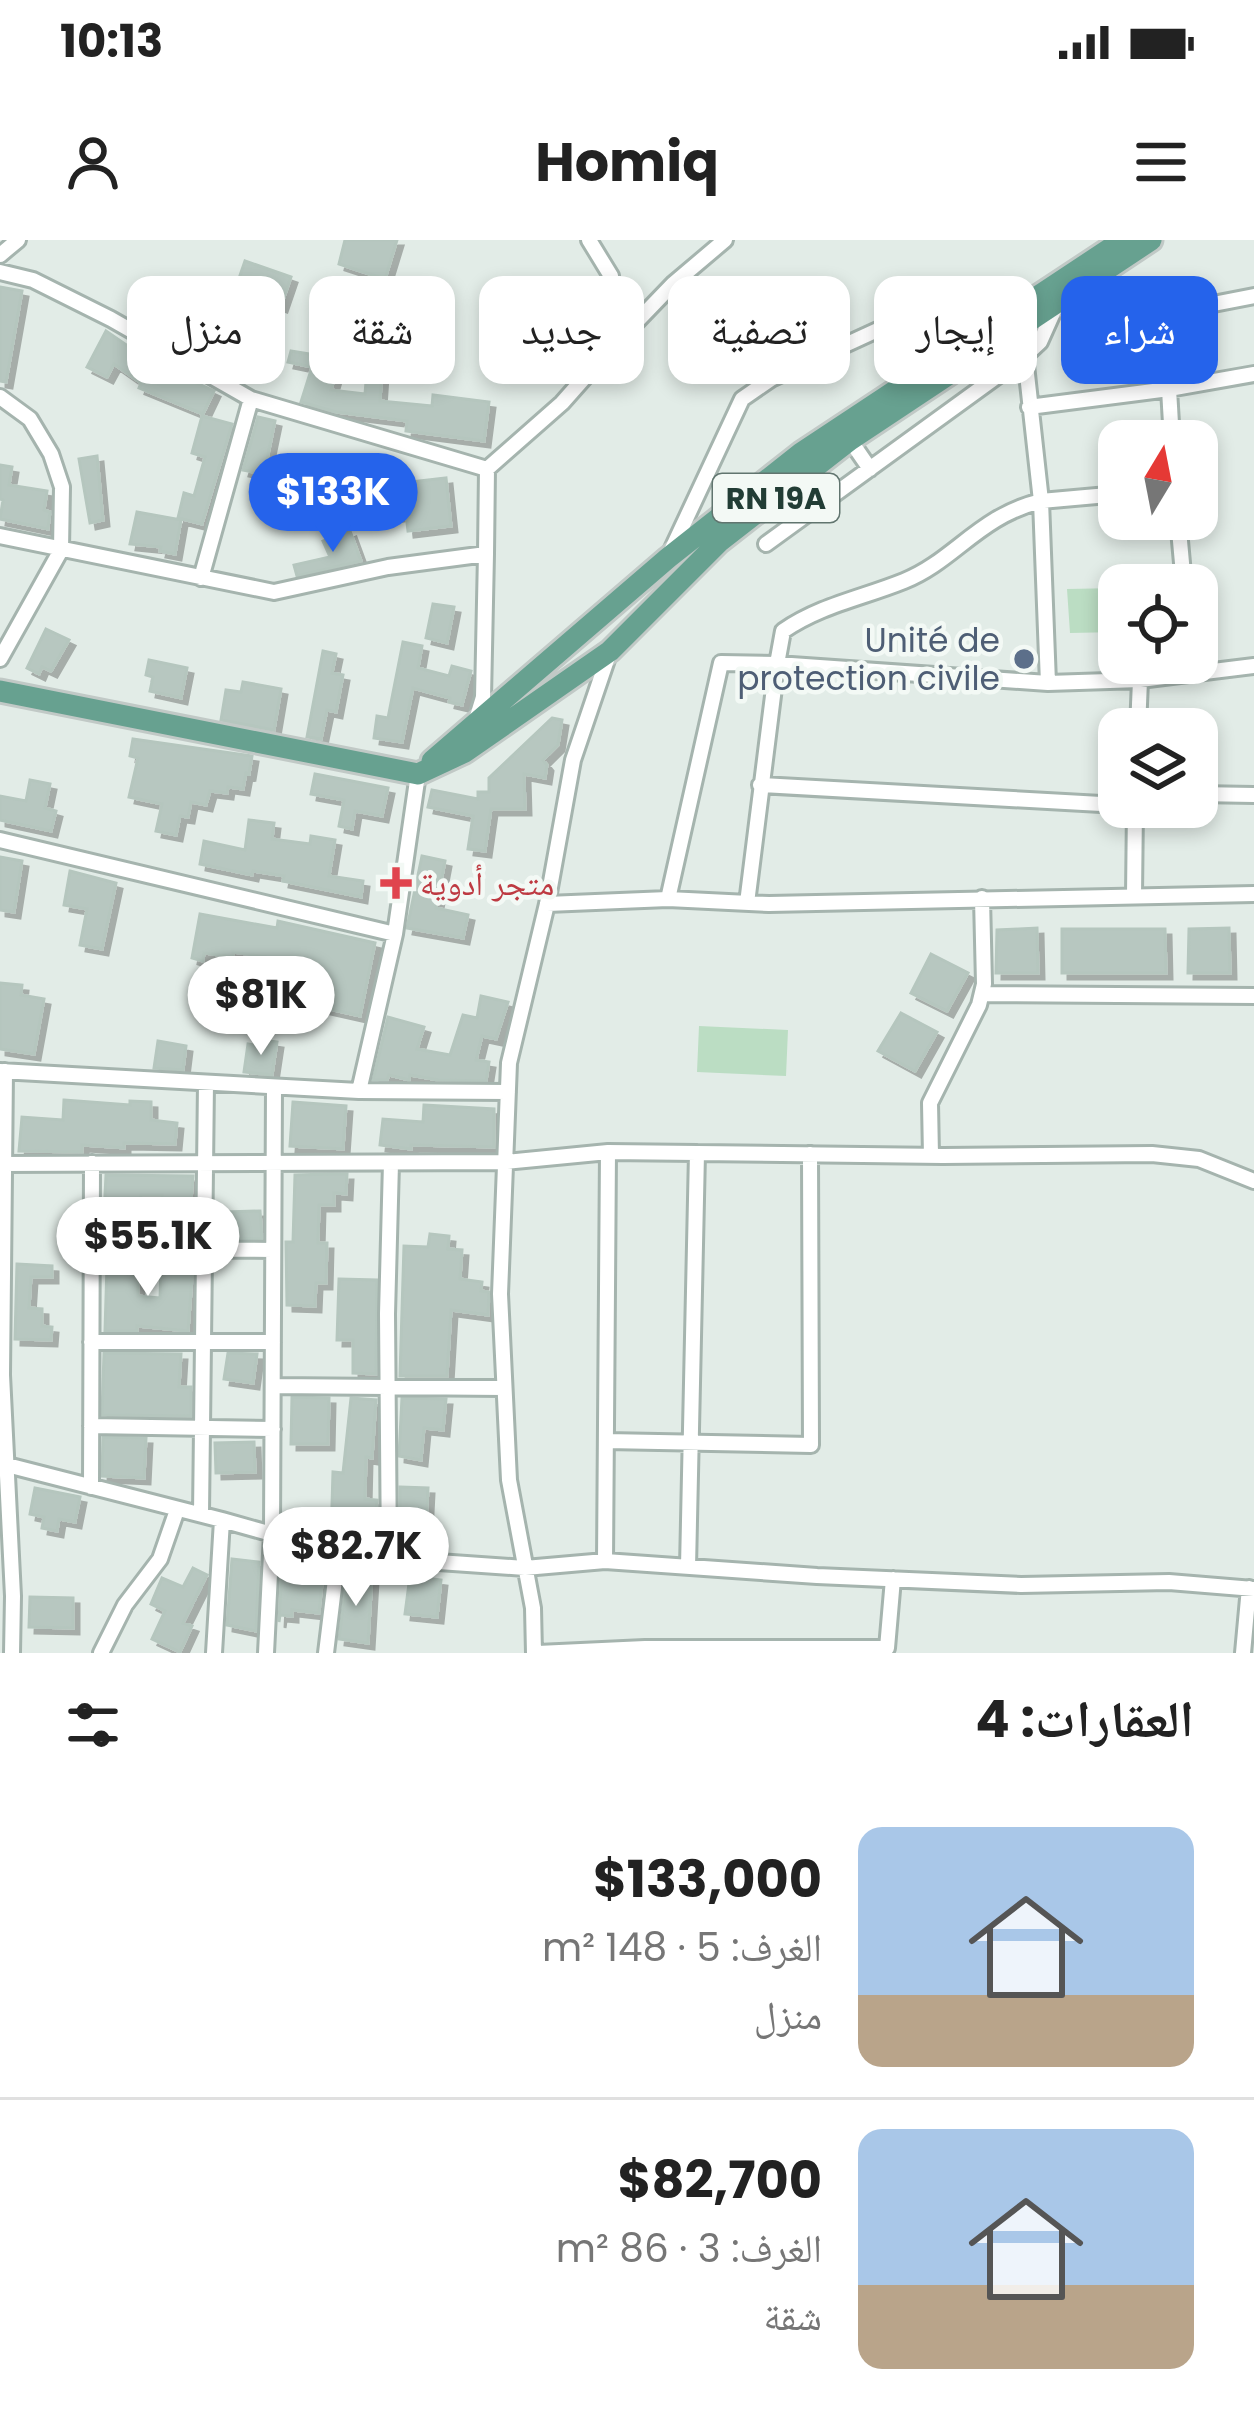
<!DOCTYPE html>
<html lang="ar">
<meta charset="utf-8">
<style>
:root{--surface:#fff;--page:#f2f2f2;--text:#222;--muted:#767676;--line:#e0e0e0;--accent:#2563eb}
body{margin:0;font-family:Poppins,"Noto Naskh Arabic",sans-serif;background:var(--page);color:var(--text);direction:rtl;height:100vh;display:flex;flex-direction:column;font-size:45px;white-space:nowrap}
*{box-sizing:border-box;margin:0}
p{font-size:39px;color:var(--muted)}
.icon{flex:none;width:66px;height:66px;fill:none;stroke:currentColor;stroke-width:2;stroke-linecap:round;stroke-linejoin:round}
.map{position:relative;height:1413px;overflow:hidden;direction:ltr}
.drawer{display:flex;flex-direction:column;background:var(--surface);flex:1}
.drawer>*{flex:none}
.guide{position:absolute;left:36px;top:36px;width:1182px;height:108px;direction:rtl;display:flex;gap:24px}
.needle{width:78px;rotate:10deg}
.controls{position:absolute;left:1098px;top:180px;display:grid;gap:24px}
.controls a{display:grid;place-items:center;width:120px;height:120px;border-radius:24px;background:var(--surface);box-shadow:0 6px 18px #0003;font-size:60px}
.price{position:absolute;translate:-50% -102px;padding:0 27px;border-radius:42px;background:#fff;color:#222;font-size:39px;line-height:78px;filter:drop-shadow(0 3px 6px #0008)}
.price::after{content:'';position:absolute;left:50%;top:72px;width:36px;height:27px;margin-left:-18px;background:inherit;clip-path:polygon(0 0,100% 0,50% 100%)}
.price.active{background:var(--accent);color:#fff}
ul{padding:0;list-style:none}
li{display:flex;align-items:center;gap:36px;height:300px;padding:0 60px}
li+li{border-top:3px solid var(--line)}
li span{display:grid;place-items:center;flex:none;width:336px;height:240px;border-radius:24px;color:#555}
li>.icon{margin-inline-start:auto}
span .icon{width:144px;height:144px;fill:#fffc;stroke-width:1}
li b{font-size:51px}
h2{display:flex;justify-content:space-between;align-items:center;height:144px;padding:0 60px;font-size:51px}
.tag{padding:0 42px;border-radius:24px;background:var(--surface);box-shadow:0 6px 18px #0003;font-size:42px;line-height:108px}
.tag.active{background:var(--accent);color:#fff}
.status{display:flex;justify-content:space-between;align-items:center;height:84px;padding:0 60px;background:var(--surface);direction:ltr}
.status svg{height:33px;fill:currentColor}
header{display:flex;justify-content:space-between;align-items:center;height:156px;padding:0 60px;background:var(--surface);font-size:54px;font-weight:700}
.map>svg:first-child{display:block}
.green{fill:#bbddc3}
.building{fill:#b7c7c0;stroke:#b5c6be;stroke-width:3;filter:url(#shadow)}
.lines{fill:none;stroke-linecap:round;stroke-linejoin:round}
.street-casing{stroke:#a5b4ae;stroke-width:20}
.primary-casing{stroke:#c1c9c6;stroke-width:27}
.street{stroke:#fff;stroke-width:14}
.primary{stroke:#67a190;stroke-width:21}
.service-dot{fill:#5c6f8a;stroke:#f3f9f5;stroke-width:4.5}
.health-dot{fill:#e0444e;stroke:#f3f9f5;stroke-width:4.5}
.labels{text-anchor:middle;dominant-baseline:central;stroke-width:9;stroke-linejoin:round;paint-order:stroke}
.shield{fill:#f3f9f5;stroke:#61756f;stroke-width:3}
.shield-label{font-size:30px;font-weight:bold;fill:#223d35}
.service-label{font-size:33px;fill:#4e5e75;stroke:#f3f9f5;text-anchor:end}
.health-label{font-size:33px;fill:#be3a42;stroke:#f3f9f5;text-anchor:start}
</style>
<div class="status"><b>10:13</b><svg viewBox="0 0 49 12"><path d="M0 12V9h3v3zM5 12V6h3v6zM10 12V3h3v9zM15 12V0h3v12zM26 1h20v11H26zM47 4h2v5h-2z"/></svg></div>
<header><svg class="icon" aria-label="menu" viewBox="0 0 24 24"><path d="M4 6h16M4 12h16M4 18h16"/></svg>Homiq<svg class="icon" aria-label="person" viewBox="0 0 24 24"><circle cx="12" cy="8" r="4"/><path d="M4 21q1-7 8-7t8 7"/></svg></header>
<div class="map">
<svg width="1254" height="1413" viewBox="0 0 1254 1413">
<defs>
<filter id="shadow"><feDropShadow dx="6" dy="6" stdDeviation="0" flood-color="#0004"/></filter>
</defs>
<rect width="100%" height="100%" fill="#e2ece7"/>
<path class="green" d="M1119,348V392L1070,393L1067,349Z
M699,786L788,790L786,836L697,832Z"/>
<path class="building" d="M345,0H397L385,39L339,24Z
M245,21L291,37L281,66L235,50Z
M524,40L557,45L553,68L521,63Z
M0,47L22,51L6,142L0,141Z
M157,67L184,82L187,77L241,107L235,114L243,119L232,135L148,83Z
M106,91L151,122L214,151L203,174L139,148L141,143L114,124L107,137L87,127Z
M291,111L340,119L331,150L365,154L367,130L382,131L380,161L432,166L433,155L489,162L484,201L406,191L407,181L336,172L301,162L312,127L288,122Z
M202,176L232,184L202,284L178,278L184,253L194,256L205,217L192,213Z
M258,177L275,181L264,234L243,230Z
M97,216L103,280L90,283L79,219Z
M0,225L12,227L9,245L47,251L44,270L50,272L48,289L0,279L3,260L0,259Z
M446,238L451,286L408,291L406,274L397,275L393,244Z
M137,272L181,280L175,314L160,311L161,307L130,304Z
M350,291L361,321L297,336L294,325L330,317L323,301Z
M433,364L454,367L447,403L426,398Z
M46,389L69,400L51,431L42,427L39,434L27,428Z
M403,402L422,406L418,428L449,436L452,426L471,431L462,465L449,462L450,458L413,448L402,502L374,498L377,476L388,478Z
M323,411L336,414L332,433L343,435L336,472L327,470L321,499L307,497Z
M149,420L187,428L181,458L150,451L153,437L146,435Z
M243,442L281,449L274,490L221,480L226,450L241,452Z
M552,478L562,480L558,505L543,520L547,525L545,538L524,534L525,569H491L485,611L468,609L473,576L428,567L432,550L478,559V552H489V538Z
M133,499L252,516L249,534L246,533L243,549L228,547L227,553L210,551L206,565L191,562L188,577L180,576L176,595L156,591L162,564L129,557L138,518L130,516Z
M315,534L388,548L382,576L355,571L352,589L339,586L344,560L311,554Z
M30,540L50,544L45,568L56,571L51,591L0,580V556L26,561Z
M249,580L274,583L272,599L310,604L311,596L335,600L329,636L363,641L361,657L283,641L284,636L253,631L252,635L200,624L204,601L245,610Z
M422,616L445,621L436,668L468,675L463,698L407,688Z
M0,617L22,621L14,672L0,670Z
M70,631L116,643L102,709L80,705L87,669L64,665Z
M200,674L277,688L278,681L375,703L360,776L325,768L330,743L310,739L311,736L289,732L287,745L261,741L265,717L233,712V717L204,713L203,721L192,718Z
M1037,688L1038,733H996L997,690Z
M1229,688L1230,733H1188L1189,689Z
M1062,689H1165L1166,733H1062Z
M931,714L968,733L947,771L911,753Z
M0,743L22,745L21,755L44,759L34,814L0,809Z
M481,756L508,762L496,799L482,796L476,820L489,822L486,841L438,840L410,835L409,840L389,835L387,840H373L388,777L424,787L417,809L450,815L463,775L477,778Z
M901,773L937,792L915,831L878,811Z
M263,800L277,802L272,835L244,832L248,804L262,806Z
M158,801L186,806L183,830L154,828Z
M64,860L130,865V861L151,862V880L177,883L175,904L124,903V908L82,905V912L19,911L22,877L63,880Z
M293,862L346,866L343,909L290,906Z
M424,865L494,869V907L411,905V909L380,905L383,879L423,882Z
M330,934H347L346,954L334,953V965H319L318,1003H327L326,1043H316L315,1066L287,1065L286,1002H293L295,935Z
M106,935L193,936L188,998H161L162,955H141L140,997H103Z
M260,971L262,999L227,998L225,972Z
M430,994L449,996L448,1009L462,1010L460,1039L482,1042L481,1051L489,1052L488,1075L451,1070L447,1136H400L404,1006L428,1007Z
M127,1020H138V1056L160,1058L161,1024L193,1025L188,1091L137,1086V1091H105L107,1025L127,1026Z
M17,1024L52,1026V1037H31L29,1068L42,1069V1086L52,1087L51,1100L15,1099Z
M339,1039L377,1040L376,1134L353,1133V1100H337Z
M104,1113L181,1114L179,1147H191V1176L102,1175Z
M228,1113L257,1114L253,1143L224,1139Z
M292,1157L329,1158L328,1204H291Z
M351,1158L376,1160L372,1218L366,1217L365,1259L377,1260L374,1305L331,1299L333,1232L343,1233Z
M402,1158L446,1159L443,1190L424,1188L421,1220L399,1216Z
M103,1197L146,1198L144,1238L102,1236Z
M254,1202L255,1232L216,1233L215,1203Z
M400,1247L428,1248L426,1286H400Z
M35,1248L80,1257L75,1282L59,1279L57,1291L42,1288L44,1277L30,1274Z
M232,1319L259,1322L256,1391L227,1385Z
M282,1322L324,1325L319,1373L292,1370V1376L280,1375L279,1382Z
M193,1328L207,1335L183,1383L192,1386L180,1412L152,1399L165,1371L151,1364L162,1338L183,1347Z
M347,1333L372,1336L368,1403L339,1399Z
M410,1336L441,1340L437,1377L405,1374Z
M30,1357L73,1358V1388L29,1387Z"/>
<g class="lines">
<g class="street-casing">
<path id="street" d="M0,15L18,0
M0,32L33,40L111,79L251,159L487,229L486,314
M595,125L673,44L725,0
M0,157L30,179L51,214L62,247L61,310L0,419
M1029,167L1169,149L1158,72
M850,200L870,229
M1172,201L1169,149L1254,134
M487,229L562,163L593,128L614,56L611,36L589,0
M1178,279L1184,345
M0,296L274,352L388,327L486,314L483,457L476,480
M766,304L1025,116L1040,102L1057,64L1126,81L1254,56
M670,313L742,159L771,139L934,64L964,56L1023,67
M201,338L251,159
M1048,443L1041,261L1119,254
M1138,489L1140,440
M760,545L1119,565
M1197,554L1254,555
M0,600L395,694
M1134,655L1135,567
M668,659L721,423L777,424L783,391C821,365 862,358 904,341C954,321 979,276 1041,261L1025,116
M747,663L777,424L1048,443L1140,440L1254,426
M547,664L668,659L769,664L1254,654
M982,754L1254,756
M0,831L359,851L395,694L418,534
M5,831L2,1135L13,1356L12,1413
M359,851L508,852
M931,916L930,863L979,765L984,744L982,658
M0,924L505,922L608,912L943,916L1152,914L1199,919L1254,941
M92,1008L273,1010
M91,1102H273
M273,1146L504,1148
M91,1186L273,1189
M606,1201L811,1205L810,914
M7,1225L222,1280L272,1294L293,1305L338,1315L525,1328L605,1321L817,1336L1021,1345L1169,1342L1254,1349
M91,1247L92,923
M201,1274L206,843
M389,1319L387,1074L391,923
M605,1321L608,912
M688,1327L697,913
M101,1413L125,1365L160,1319L177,1270
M214,1413L222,1280
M266,1413L272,1294L274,847
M326,1413L338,1315
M534,1413L533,1368L509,1240L500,1054L509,823L547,664L573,520L610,411
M538,1413L645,1408H887L893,1339
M1243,1413L1249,1348"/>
</g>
<g class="primary-casing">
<path id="primary" d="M0,451L418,534L465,512L610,411L719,302L850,200L1151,0
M432,521L668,318L801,213L1123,0"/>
</g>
<use href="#street" class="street"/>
<use href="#primary" class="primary"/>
</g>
<circle class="service-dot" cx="1024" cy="419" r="12"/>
<path class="health-dot" d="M390 625h12v12h12v12h-12v12h-12v-12h-12v-12h12z"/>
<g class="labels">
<rect class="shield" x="713" y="234" width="126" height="48" rx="9"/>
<g class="shield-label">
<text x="776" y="258">RN 19A</text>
</g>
<g class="service-label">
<text x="1000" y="400">Unité de<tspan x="1000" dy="38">protection civile</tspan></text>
</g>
<g class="health-label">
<text x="420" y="643">متجر أدوية</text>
</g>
</g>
</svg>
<div class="controls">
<a><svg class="needle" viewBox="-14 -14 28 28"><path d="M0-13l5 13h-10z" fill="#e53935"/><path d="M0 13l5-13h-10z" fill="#767676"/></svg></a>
<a><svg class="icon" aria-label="locate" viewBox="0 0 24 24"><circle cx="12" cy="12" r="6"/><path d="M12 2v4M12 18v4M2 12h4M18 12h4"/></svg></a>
<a><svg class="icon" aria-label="layers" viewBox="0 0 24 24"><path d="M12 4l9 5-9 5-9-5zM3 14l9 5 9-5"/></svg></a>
</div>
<b class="price active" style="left:333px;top:315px">$133K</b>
<b class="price" style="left:261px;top:818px">$81K</b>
<b class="price" style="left:148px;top:1059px">$55.1K</b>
<b class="price" style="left:356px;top:1369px">$82.7K</b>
<div class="guide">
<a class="tag active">شراء</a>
<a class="tag">إيجار</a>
<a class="tag">تصفية</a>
<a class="tag">جديد</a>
<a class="tag">شقة</a>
<a class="tag">منزل</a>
</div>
</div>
<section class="drawer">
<h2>العقارات: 4<svg class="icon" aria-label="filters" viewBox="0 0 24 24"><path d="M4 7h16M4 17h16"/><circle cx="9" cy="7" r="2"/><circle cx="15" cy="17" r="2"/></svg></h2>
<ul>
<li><span style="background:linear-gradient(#a9c7e8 70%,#b9a48a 0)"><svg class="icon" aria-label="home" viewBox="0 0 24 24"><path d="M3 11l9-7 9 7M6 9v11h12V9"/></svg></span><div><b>$133,000</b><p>الغرف: 5 · 148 m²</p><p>منزل</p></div></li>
<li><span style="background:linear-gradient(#a9c7e8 65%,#b9a48a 0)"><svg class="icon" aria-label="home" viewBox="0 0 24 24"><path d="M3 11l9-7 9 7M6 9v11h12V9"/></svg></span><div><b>$82,700</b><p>الغرف: 3 · 86 m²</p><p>شقة</p></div></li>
</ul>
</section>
